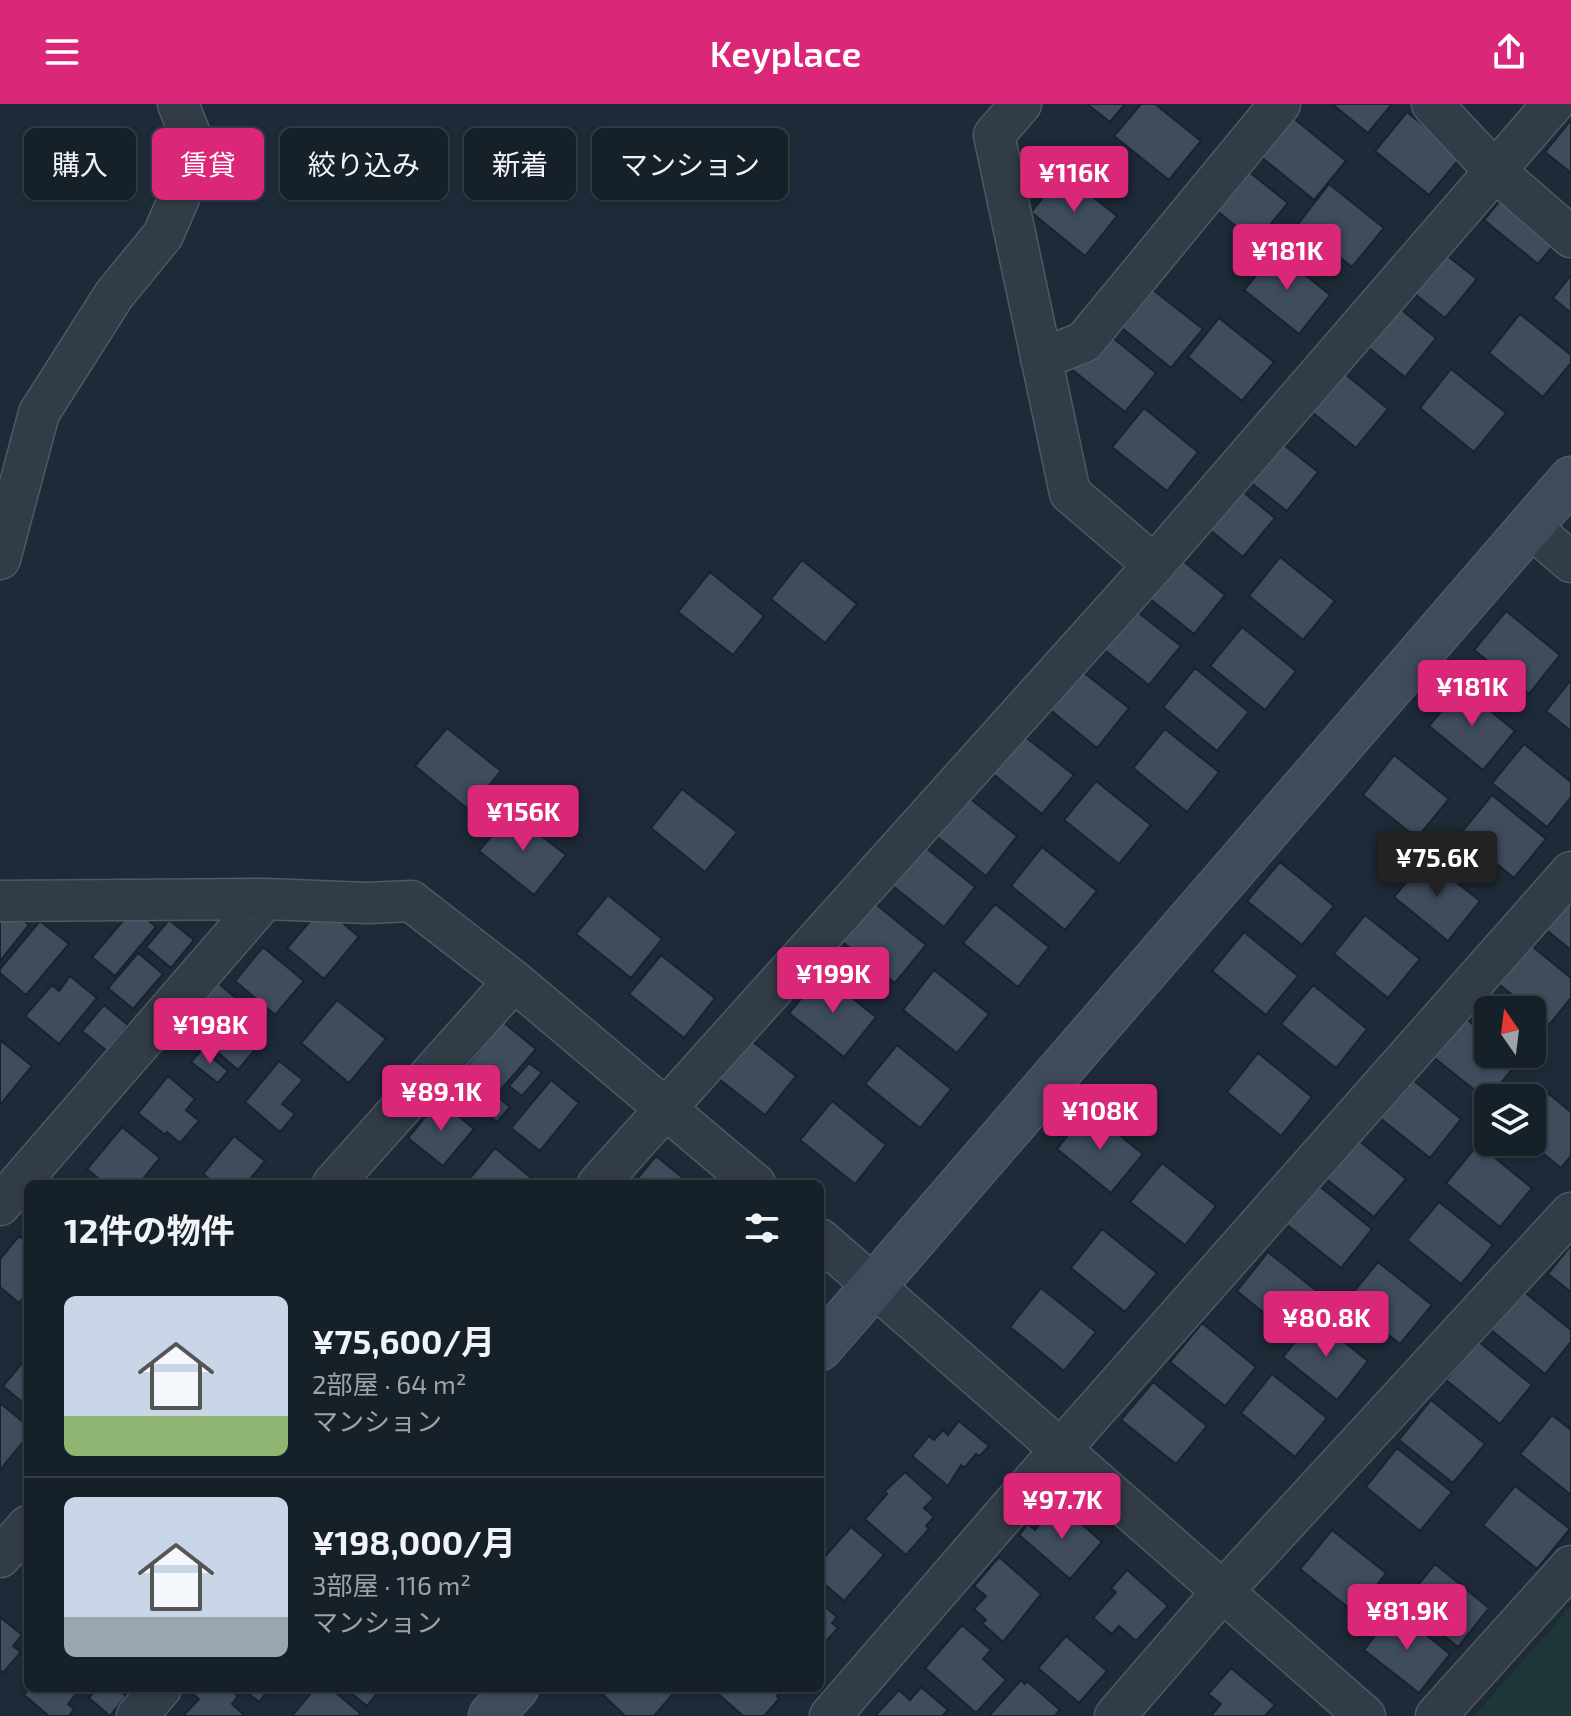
<!DOCTYPE html>
<html lang="ja">
<meta charset="utf-8">
<style>
:root{--surface:#162029;--page:#232d35;--text:#f1f3f6;--muted:#9ea3a8;--line:#353e46;--accent:#db2777}
body{margin:0;font-family:"Exo 2","Noto Sans JP",sans-serif;background:var(--page);color:var(--text);height:100vh;display:flex;flex-direction:column;font-size:30px;white-space:nowrap}
*{box-sizing:border-box;margin:0}
p{font-size:26px;color:var(--muted)}
.icon{flex:none;width:44px;height:44px;fill:none;stroke:currentColor;stroke-width:2;stroke-linecap:round;stroke-linejoin:round}
.map{position:relative;flex:1;overflow:hidden}
.side{position:absolute;left:24px;top:1076px;width:800px;height:512px;display:flex;flex-direction:column;background:var(--surface);border-radius:12px;box-shadow:0 2px 6px #0004,0 0 0 2px var(--line)}
.side>*{flex:none}
.top-card{position:absolute;left:24px;top:24px;width:800px;height:72px;display:flex;gap:16px}
.needle{width:52px;rotate:346deg}
.fabs{position:absolute;left:1474px;top:892px;display:grid;gap:16px}
.fabs a{display:grid;place-items:center;width:72px;height:72px;border-radius:12px;background:var(--surface);box-shadow:0 2px 6px #0004,0 0 0 2px var(--line);font-size:40px}
.price{position:absolute;translate:-50% -68px;padding:0 18px;border-radius:8px;background:var(--accent);color:#fff;font-size:26px;line-height:52px;filter:drop-shadow(0 2px 4px #0008)}
.price::after{content:'';position:absolute;left:50%;top:48px;width:24px;height:18px;margin-left:-12px;background:inherit;clip-path:polygon(0 0,100% 0,50% 100%)}
.price.on{background:#222;color:#fff}
ul{padding:0;list-style:none}
li{display:flex;align-items:center;gap:24px;height:200px;padding:0 40px}
li+li{border-top:2px solid var(--line)}
li span{display:grid;place-items:center;flex:none;width:224px;height:160px;border-radius:12px;color:#555}
li>.icon{margin-inline-start:auto}
span .icon{width:96px;height:96px;fill:#fffc;stroke-width:1}
li b{font-size:34px}
h2{display:flex;justify-content:space-between;align-items:center;height:96px;padding:0 40px;font-size:34px}
.chip{padding:0 28px;border-radius:12px;background:var(--surface);box-shadow:0 2px 6px #0004,0 0 0 2px var(--line);font-size:28px;line-height:72px}
.chip.on{background:var(--accent);color:#fff}
header{display:flex;justify-content:space-between;align-items:center;height:104px;padding:0 40px;background:var(--accent);color:#fff;font-size:36px;font-weight:600}
.map>svg:first-child{display:block}
.green{fill:#1f3638}
.building{fill:#3e4c5c;stroke:#19232e;stroke-width:2}
.lines{fill:none;stroke-linecap:round;stroke-linejoin:round}
.street-casing{stroke:#4f5966;stroke-width:43}
.secondary-casing{stroke:#4f5966;stroke-width:47}
.street{stroke:#313c47;stroke-width:40}
.secondary{stroke:#3f4b5b;stroke-width:44}
</style>
<header><svg class="icon" aria-label="menu" viewBox="0 0 24 24"><path d="M4 6h16M4 12h16M4 18h16"/></svg>Keyplace<svg class="icon" aria-label="share" viewBox="0 0 24 24"><path d="M12 15V3M7 8l5-5 5 5M5 13v7h14v-7"/></svg></header>
<div class="map">
<svg width="1571" height="1612" viewBox="0 0 1571 1612">
<rect width="100%" height="100%" fill="#1e2a37"/>
<path class="green" d="M1571,1502V1612H1474Z"/>
<path class="building" d="M1087,0H1125L1110,18Z
M1141,0H1155L1201,37L1169,76L1114,32Z
M1332,0H1392L1368,29Z
M1407,8L1462,52L1429,91L1375,47Z
M1292,13L1346,57L1314,96L1260,52Z
M1571,16V69L1545,48Z
M1233,55L1288,99L1256,138L1201,94Z
M1063,69L1117,112L1085,152L1031,108Z
M1516,77L1570,121L1538,160L1484,116Z
M1329,80L1384,124L1352,163L1298,120Z
M1422,132L1477,175L1445,214L1391,171Z
M1276,147L1330,191L1299,230L1244,186Z
M1571,171V209L1553,194Z
M1148,182L1203,225L1171,264L1117,220Z
M1382,190L1436,234L1405,273L1350,229Z
M1520,210L1571,251V259L1543,293L1489,249Z
M1219,214L1274,258L1242,297L1188,253Z
M1102,225L1156,269L1125,308L1070,264Z
M1334,261L1388,305L1356,344L1302,300Z
M1451,265L1506,309L1474,348L1420,304Z
M1144,304L1198,348L1167,387L1112,343Z
M1264,325L1318,368L1287,407L1232,364Z
M1221,370L1275,414L1243,453L1189,409Z
M1171,447L1225,491L1194,530L1139,486Z
M1280,453L1335,497L1303,536L1249,492Z
M802,456L857,500L825,539L771,495Z
M710,468L764,512L733,551L678,508Z
M1126,499L1181,542L1149,581L1094,538Z
M1506,507L1560,551L1529,590L1474,546Z
M1242,523L1296,567L1265,606L1210,562Z
M1074,561L1129,604L1097,644L1043,600Z
M1195,564L1249,608L1217,647L1163,603Z
M1571,576V627L1546,607Z
M1461,583L1515,627L1483,666L1429,622Z
M447,624L501,667L469,706L415,662Z
M1165,625L1219,668L1187,708L1133,664Z
M1019,628L1074,671L1042,710L988,666Z
M1524,640L1571,678V693L1547,723L1492,679Z
M1394,651L1449,695L1417,734L1363,691Z
M1096,677L1151,721L1119,760L1064,716Z
M682,685L737,728L705,768L651,724Z
M963,689L1017,732L986,772L931,728Z
M1492,691L1546,735L1514,774L1460,730Z
M511,708L566,751L534,791L479,747Z
M921,740L975,783L944,823L889,779Z
M1042,743L1097,787L1065,826L1011,782Z
M1426,754L1480,797L1448,837L1394,793Z
M1280,758L1334,802L1302,841L1247,797Z
M1571,790V846L1544,824Z
M608,791L662,835L631,874L576,830Z
M872,797L926,841L895,879L840,836Z
M995,800L1049,843L1018,883L963,839Z
M323,802L359,833L324,875L287,844Z
M8,804L29,821L0,857V814Z
M134,804L156,823L115,872L92,853Z
M1365,811L1420,855L1388,894L1334,850Z
M169,816L194,836L171,864L146,843Z
M40,817L69,840L26,891L0,869V865Z
M1244,828L1298,872L1266,911L1212,867Z
M1527,838L1571,874V894L1549,921L1495,877Z
M263,843L304,877L275,911L235,877Z
M138,849L163,870L133,905L108,884Z
M661,851L715,894L684,934L629,890Z
M934,866L989,910L957,949L903,906Z
M822,870L876,913L844,953L789,909Z
M70,872L97,894L59,940L25,912L52,881L59,887Z
M218,879L244,901L219,931L193,910Z
M1313,881L1367,925L1336,964L1281,920Z
M337,896L386,935L349,979L301,939Z
M104,901L128,921L107,947L82,927Z
M1464,913L1488,933V950H1510L1519,957L1487,996L1432,952Z
M239,916L263,936L238,966L215,946Z
M503,918L536,945L498,989L466,963Z
M742,929L796,972L765,1011L710,968Z
M0,936L32,962L0,1001Z
M897,941L951,985L920,1024L865,980Z
M202,945L228,967L218,979L191,958Z
M1258,949L1312,993L1281,1032L1227,988Z
M279,957L303,976L282,1000L295,1010L280,1028L245,998Z
M529,959L542,969L522,992L509,982Z
M1407,971L1461,1015L1430,1054L1375,1010Z
M168,972L195,995L186,1006L199,1017L180,1039L167,1028L165,1031L138,1009Z
M551,976L579,999L540,1047L511,1024Z
M480,979L510,1003L497,1018L468,994Z
M1538,981L1571,1008V1052L1561,1064L1529,1038H1532V994H1528Z
M439,996L474,1025L443,1062L408,1034Z
M832,997L886,1041L855,1080L800,1036Z
M1088,1006L1143,1050L1111,1089L1057,1045Z
M122,1023L160,1054L139,1080H105L87,1065Z
M1352,1031L1406,1075L1374,1113L1320,1070Z
M234,1032L265,1057L246,1080H216L203,1070Z
M1478,1040L1532,1084L1500,1123L1446,1079Z
M495,1044L535,1077L533,1080H465Z
M656,1052L672,1065L690,1080H633Z
M1162,1059L1216,1102L1185,1141L1130,1098Z
M1318,1081L1372,1125L1341,1164L1286,1120Z
M1439,1098L1493,1141L1461,1180L1407,1136Z
M1102,1125L1157,1169L1125,1208L1071,1164Z
M19,1132L28,1139V1189L19,1199L0,1183V1155Z
M1571,1141V1188L1548,1170Z
M1268,1148L1323,1192L1291,1231L1237,1187Z
M1378,1158L1432,1201L1400,1240L1346,1197Z
M1041,1184L1096,1228L1064,1267L1010,1223Z
M1523,1187L1571,1226V1238L1545,1270L1491,1226Z
M1314,1214L1368,1257L1337,1296L1283,1253Z
M1202,1219L1256,1263L1225,1302L1170,1258Z
M1478,1237L1532,1281L1500,1320L1446,1276Z
M28,1252V1303L3,1282Z
M1272,1270L1327,1314L1295,1353L1241,1309Z
M1153,1278L1207,1322L1176,1360L1121,1316Z
M1431,1296L1485,1340L1453,1379L1399,1336Z
M0,1299L28,1322V1332L0,1366Z
M1552,1311L1571,1326V1391L1520,1350Z
M959,1317L989,1342L980,1352L976,1350L964,1364L961,1361L948,1382L912,1352L929,1332L934,1336L943,1326L948,1331Z
M1397,1344L1452,1388L1420,1427L1366,1383Z
M905,1368L934,1394L924,1404L934,1413L926,1422L929,1425L906,1451L865,1415L887,1390L885,1387Z
M1515,1382L1570,1425L1537,1465L1483,1421Z
M1058,1399L1102,1438L1070,1475L1019,1431L1028,1420L1035,1426Z
M851,1423L884,1451L844,1497L820,1476V1458Z
M1332,1426L1386,1469L1355,1509L1300,1465Z
M999,1453L1041,1490L1003,1538L982,1519L986,1516L974,1505L986,1492L974,1482Z
M1435,1460L1489,1504L1458,1543L1403,1499Z
M1127,1466L1168,1502L1136,1537L1119,1522L1112,1530L1093,1514L1116,1488L1111,1484Z
M820,1498L837,1513L832,1519L838,1524L820,1544Z
M1395,1506L1450,1550L1419,1589L1364,1546Z
M0,1513L22,1531L13,1542L21,1548L3,1569L0,1566Z
M962,1521L991,1546L983,1555L1006,1576L976,1609L925,1564Z
M1066,1532L1107,1567L1079,1599L1038,1564Z
M1231,1564L1275,1601L1265,1612H1211L1221,1600L1208,1590Z
M1021,1576L1025,1580L1027,1577L1060,1606L1055,1612H989Z
M921,1583L948,1606L942,1612H875L899,1586L910,1596Z
M29,1584H81L68,1600L74,1605L69,1612H49L24,1591Z
M97,1584H116L126,1592L110,1612L89,1594Z
M189,1584H228L238,1592L232,1600L245,1612H183L199,1595L188,1586Z
M242,1584H270L259,1598Z
M315,1584H330L360,1609L358,1612H292Z
M345,1584H372L378,1588L367,1602Z
M596,1584H678L654,1612H625Z
M718,1584H784L777,1592L779,1595L764,1612H743L715,1587Z"/>
<g class="lines">
<g class="street-casing">
<path id="street" d="M1021,0L994,31L1070,389L1154,461
M1432,0L1494,66L1571,133
M1041,255L1084,238L1280,0
M1529,422L1571,458
M0,455L39,309L114,191L163,131L198,50L178,0
M0,797L265,795L368,799L411,797L514,877L755,1080
M333,1080L514,877
M598,1080L1154,461L1553,0
M0,1101L265,795
M820,1135L1365,1612
M0,1453L28,1422
M137,1612L161,1584
M830,1612L1061,1345L1571,768
M1115,1612L1223,1487L1571,1109
M1436,1612L1571,1462"/>
</g>
<g class="secondary-casing">
<path id="secondary" d="M820,1244L1571,375
M491,1612L516,1584"/>
</g>
<use href="#street" class="street"/>
<use href="#secondary" class="secondary"/>
</g>
</svg>
<div class="fabs">
<a><svg class="needle" viewBox="-14 -14 28 28"><path d="M0-13l5 13h-10z" fill="#e53935"/><path d="M0 13l5-13h-10z" fill="#9ea3a8"/></svg></a>
<a><svg class="icon" aria-label="layers" viewBox="0 0 24 24"><path d="M12 4l9 5-9 5-9-5zM3 14l9 5 9-5"/></svg></a>
</div>
<b class="price" style="left:1074px;top:110px">¥116K</b>
<b class="price" style="left:1287px;top:188px">¥181K</b>
<b class="price" style="left:1472px;top:624px">¥181K</b>
<b class="price" style="left:523px;top:749px">¥156K</b>
<b class="price on" style="left:1437px;top:795px">¥75.6K</b>
<b class="price" style="left:833px;top:911px">¥199K</b>
<b class="price" style="left:210px;top:962px">¥198K</b>
<b class="price" style="left:441px;top:1029px">¥89.1K</b>
<b class="price" style="left:1100px;top:1048px">¥108K</b>
<b class="price" style="left:1326px;top:1255px">¥80.8K</b>
<b class="price" style="left:1062px;top:1437px">¥97.7K</b>
<b class="price" style="left:1407px;top:1548px">¥81.9K</b>
<div class="top-card">
<a class="chip">購入</a>
<a class="chip on">賃貸</a>
<a class="chip">絞り込み</a>
<a class="chip">新着</a>
<a class="chip">マンション</a>
</div>
<section class="side">
<h2>12件の物件<svg class="icon" aria-label="filters" viewBox="0 0 24 24"><path d="M4 7h16M4 17h16"/><circle cx="9" cy="7" r="2"/><circle cx="15" cy="17" r="2"/></svg></h2>
<ul>
<li><span style="background:linear-gradient(#c9d6e8 75%,#8fb573 0)"><svg class="icon" aria-label="home" viewBox="0 0 24 24"><path d="M3 11l9-7 9 7M6 9v11h12V9"/></svg></span><div><b>¥75,600/月</b><p>2部屋 · 64 m²</p><p>マンション</p></div></li>
<li><span style="background:linear-gradient(#c9d6e8 75%,#9aa5b1 0)"><svg class="icon" aria-label="home" viewBox="0 0 24 24"><path d="M3 11l9-7 9 7M6 9v11h12V9"/></svg></span><div><b>¥198,000/月</b><p>3部屋 · 116 m²</p><p>マンション</p></div></li>
</ul>
</section>
</div>
